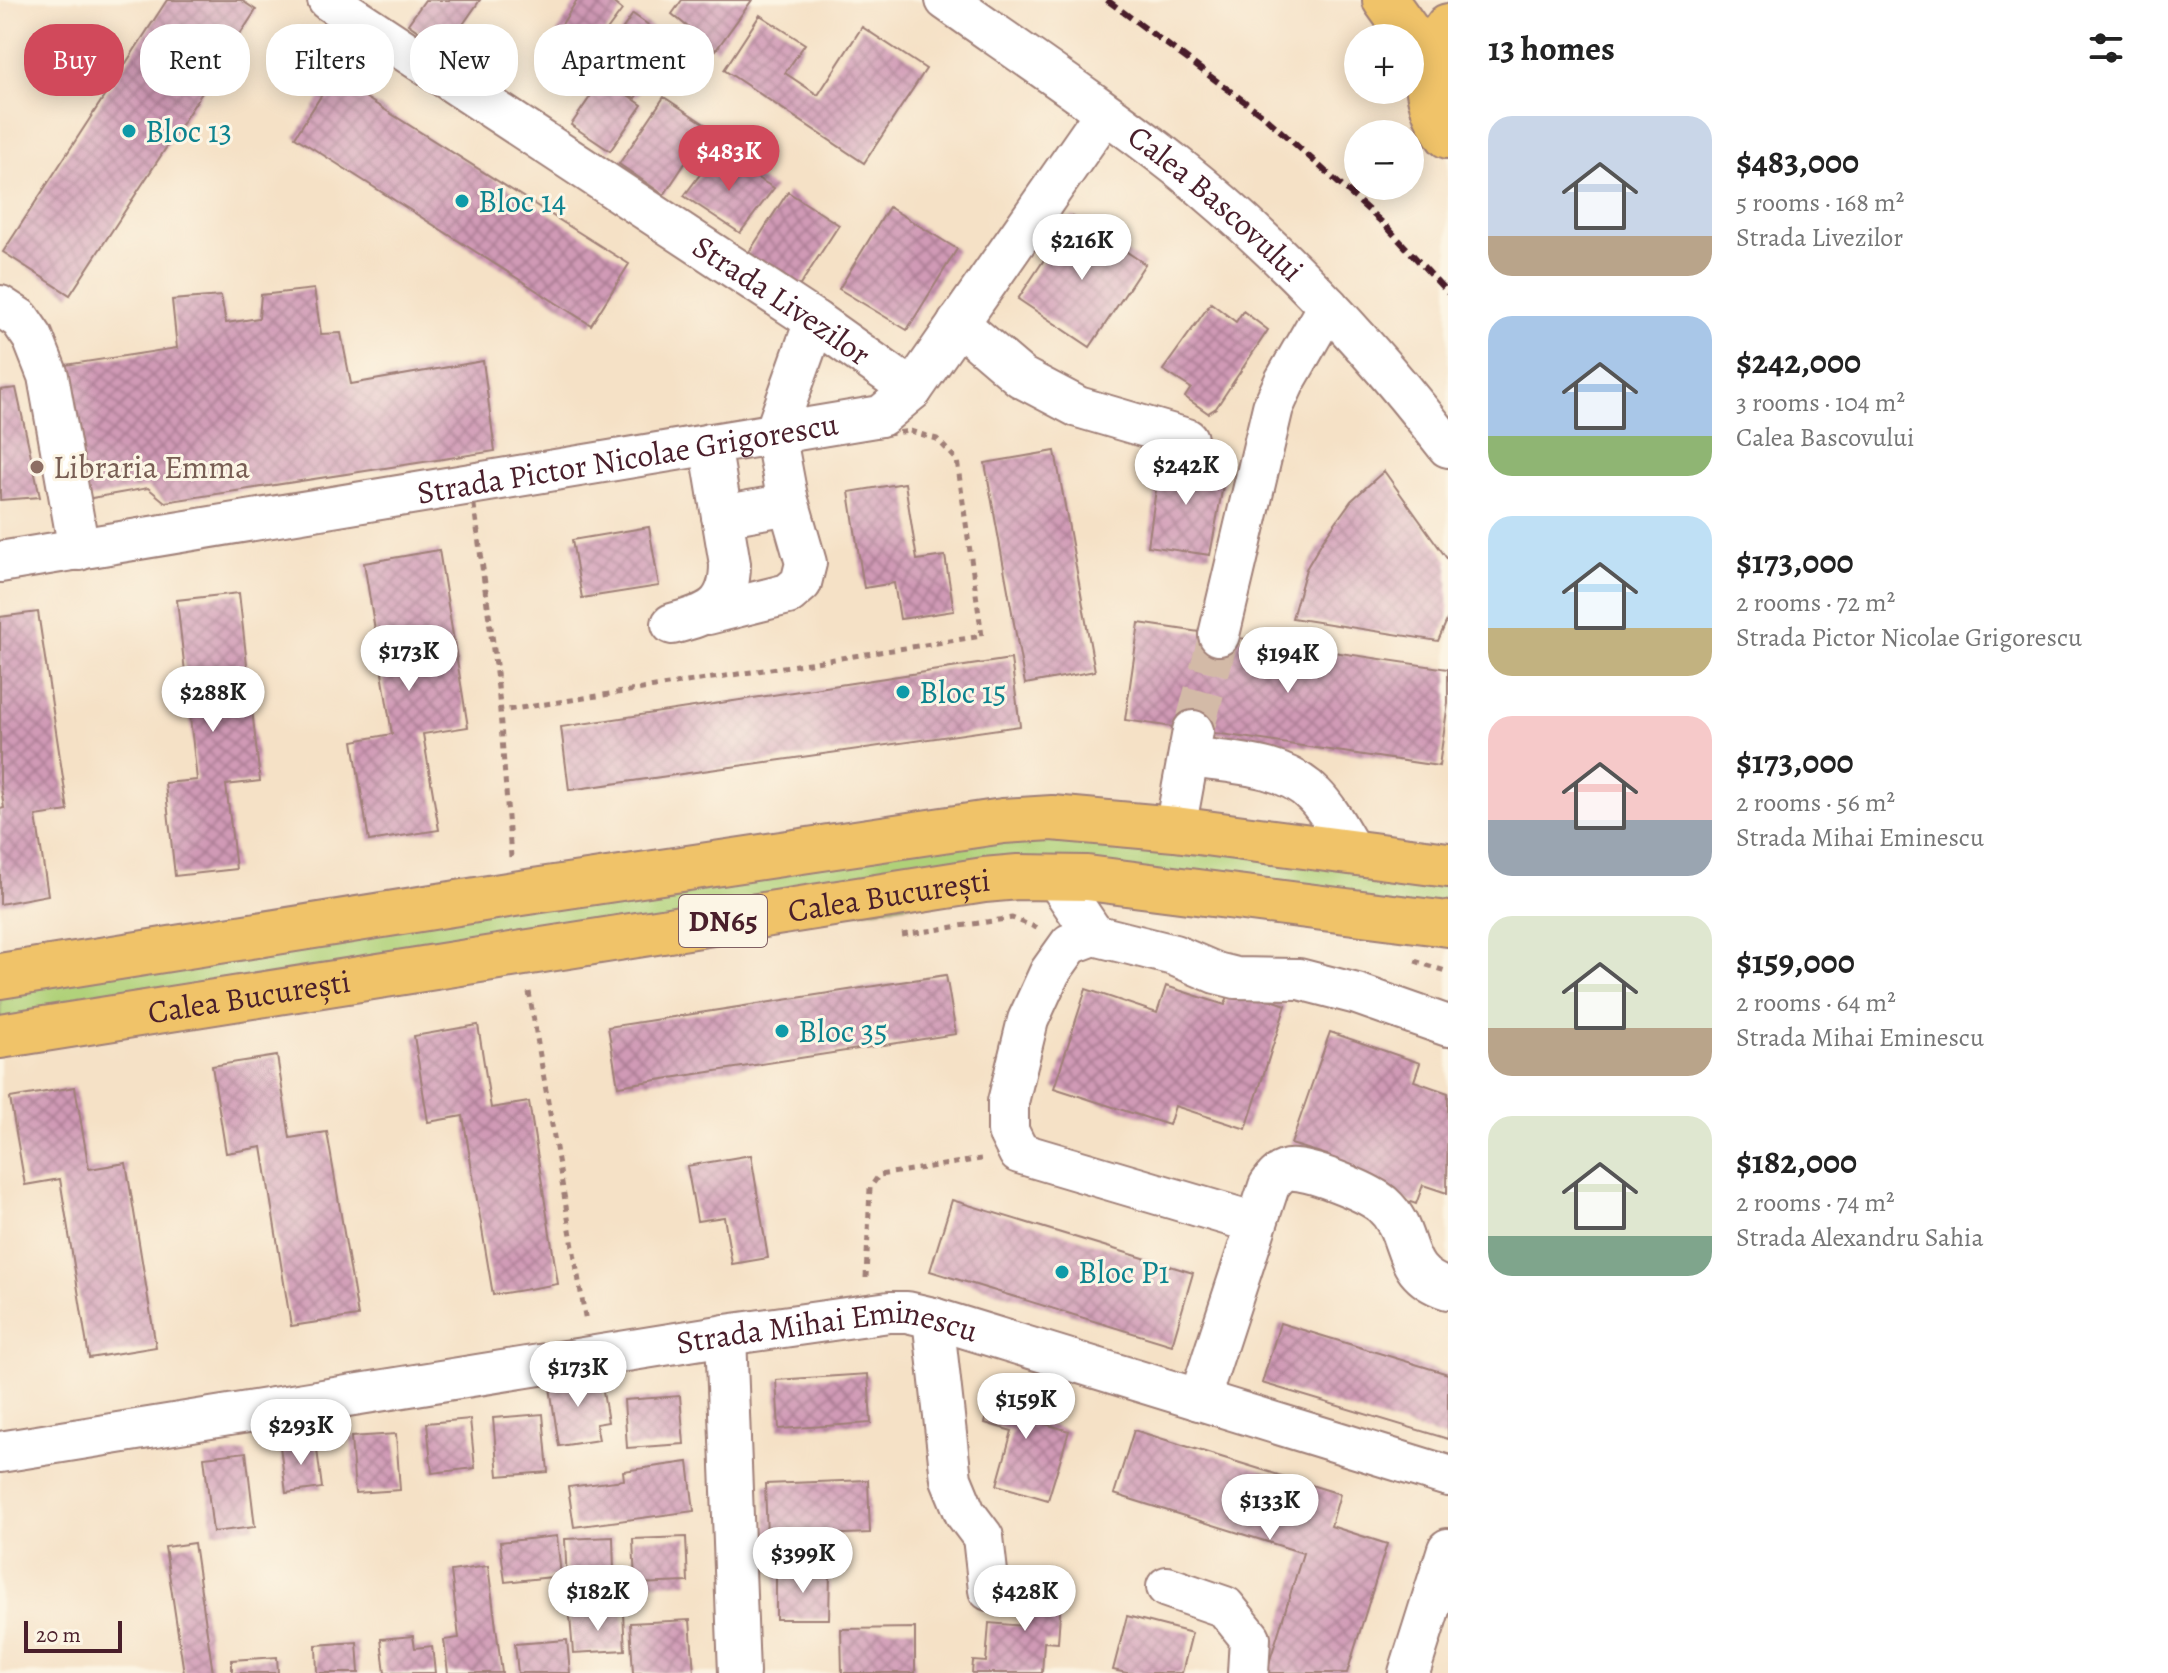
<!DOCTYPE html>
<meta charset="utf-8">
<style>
:root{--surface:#fff;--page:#f6f6f6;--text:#222;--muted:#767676;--accent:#d1495b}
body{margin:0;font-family:Alegreya,serif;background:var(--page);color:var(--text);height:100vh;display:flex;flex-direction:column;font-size:30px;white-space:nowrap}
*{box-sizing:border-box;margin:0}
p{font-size:26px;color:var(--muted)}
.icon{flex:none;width:44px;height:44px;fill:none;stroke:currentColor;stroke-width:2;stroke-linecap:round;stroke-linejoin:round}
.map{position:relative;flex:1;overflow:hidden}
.panel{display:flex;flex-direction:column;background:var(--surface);width:720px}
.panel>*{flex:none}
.top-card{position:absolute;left:24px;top:24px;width:760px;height:72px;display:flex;gap:16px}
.tools{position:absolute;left:1344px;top:24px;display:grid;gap:16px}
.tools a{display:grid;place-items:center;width:80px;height:80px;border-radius:50%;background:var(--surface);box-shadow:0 4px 20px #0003;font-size:40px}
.scale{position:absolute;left:24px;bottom:20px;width:98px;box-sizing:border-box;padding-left:8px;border:4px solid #4a1f2b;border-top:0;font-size:22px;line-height:28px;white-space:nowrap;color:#4a1f2b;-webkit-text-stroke:6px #fcf5e5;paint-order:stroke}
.price{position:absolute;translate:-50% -68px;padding:0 18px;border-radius:28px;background:#fff;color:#222;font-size:26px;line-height:52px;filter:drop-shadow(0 2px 4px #0008)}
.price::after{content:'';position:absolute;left:50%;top:48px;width:24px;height:18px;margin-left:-12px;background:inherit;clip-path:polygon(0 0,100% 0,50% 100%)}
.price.on{background:var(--accent);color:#fff}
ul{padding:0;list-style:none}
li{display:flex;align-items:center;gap:24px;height:200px;padding:0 40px}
li span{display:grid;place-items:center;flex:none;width:224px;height:160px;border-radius:24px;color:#555}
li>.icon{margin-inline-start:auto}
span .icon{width:96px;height:96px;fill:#fffc;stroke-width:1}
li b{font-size:34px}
h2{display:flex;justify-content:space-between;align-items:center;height:96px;padding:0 40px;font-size:34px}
.chip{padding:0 28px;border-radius:32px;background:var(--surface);box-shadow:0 4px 20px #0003;font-size:28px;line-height:72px}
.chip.on{background:var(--accent);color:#fff}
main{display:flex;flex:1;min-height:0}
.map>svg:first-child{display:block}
.grass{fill:#b0d179;stroke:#7d7852;stroke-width:2}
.building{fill:url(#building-cross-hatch)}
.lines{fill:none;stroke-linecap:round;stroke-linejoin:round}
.minor-tunnel{stroke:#d3baa7;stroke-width:40;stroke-dasharray:40 20;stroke-linecap:butt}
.minor-casing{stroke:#a08078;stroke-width:44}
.major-casing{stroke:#a08078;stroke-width:48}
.path{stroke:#a08078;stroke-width:5;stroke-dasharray:6 6;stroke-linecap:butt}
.minor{stroke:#fff;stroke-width:40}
.major{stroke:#f0c369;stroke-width:44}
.rail{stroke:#4a1f2b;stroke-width:6;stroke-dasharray:12 6;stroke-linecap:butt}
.culture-dot{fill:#0f9aa8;stroke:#fcf5e5;stroke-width:3}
.education-dot{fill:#8d6e63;stroke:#fcf5e5;stroke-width:3}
.labels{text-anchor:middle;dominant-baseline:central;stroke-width:6;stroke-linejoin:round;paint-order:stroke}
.shield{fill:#fcf5e5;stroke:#7f5f63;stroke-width:2}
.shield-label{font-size:30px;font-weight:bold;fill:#4a1f2b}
.culture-label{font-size:32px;fill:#0d838f;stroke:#fcf5e5;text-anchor:start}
.street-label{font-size:32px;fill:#4a1f2b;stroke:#fcf5e5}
.education-label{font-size:32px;fill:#785e54;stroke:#fcf5e5;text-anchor:start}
</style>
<main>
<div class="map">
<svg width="1448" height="1673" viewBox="0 0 1448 1673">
<defs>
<pattern id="building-cross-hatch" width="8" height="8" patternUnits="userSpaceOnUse" patternTransform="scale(2)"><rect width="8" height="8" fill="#d09ab6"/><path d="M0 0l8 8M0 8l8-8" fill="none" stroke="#ab7d94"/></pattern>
</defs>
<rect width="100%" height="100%" fill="#fcf5e5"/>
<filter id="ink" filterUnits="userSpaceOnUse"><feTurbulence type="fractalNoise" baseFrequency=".0125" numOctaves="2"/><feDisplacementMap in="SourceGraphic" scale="16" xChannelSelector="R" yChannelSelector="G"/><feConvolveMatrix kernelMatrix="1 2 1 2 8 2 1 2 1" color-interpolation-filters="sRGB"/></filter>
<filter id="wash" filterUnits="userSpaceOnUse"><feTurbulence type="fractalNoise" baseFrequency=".006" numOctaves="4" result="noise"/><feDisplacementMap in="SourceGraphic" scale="32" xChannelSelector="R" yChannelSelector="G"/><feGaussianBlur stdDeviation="1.8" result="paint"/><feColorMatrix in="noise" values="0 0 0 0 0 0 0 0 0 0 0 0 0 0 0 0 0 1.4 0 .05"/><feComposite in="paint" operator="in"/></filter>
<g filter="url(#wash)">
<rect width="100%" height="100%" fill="#f5e1c6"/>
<path class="grass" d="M1003,821L1448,865V924L1087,878L0,1037V976Z"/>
<g id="blocks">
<path class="building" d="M167,0H241L256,10L70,295L3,252Z
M425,0H480L445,50L408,24Z
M577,0H610L622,10L588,56L556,34Z
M682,0H752L716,50L672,14Z
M633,14L674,43L635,98L594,70Z
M760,15L805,44L785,73L818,95L862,27L926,69L864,163L724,70Z
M333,77L629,264L591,325L295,137Z
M603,78L642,105L610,151L571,125Z
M664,97L709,127L664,195L619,164Z
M716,153L774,188L740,233L684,196Z
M788,192L839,225L791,299L740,266Z
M889,207L957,249L907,330L839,289Z
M1073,216L1145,264L1090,347L1018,299Z
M314,289L321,334L341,333L351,384L483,361L495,451L165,502L148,488L86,499L65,365L177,348L172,300L221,296L226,323L259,318L261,295Z
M1211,303L1236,322L1243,311L1268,330L1216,408L1208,413L1185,397L1191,388L1163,370Z
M16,388L40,497L0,500V390Z
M1055,451L1095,671L1025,684L985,463Z
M1160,461L1195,466V461L1221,465L1219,474L1225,475L1210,555L1148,546Z
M1384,471L1448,560V618L1438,641L1292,618L1306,569L1323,540L1351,501Z
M905,483L917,560L945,556L954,611L900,619L894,583L864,588L849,492Z
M649,527L659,586L582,598L572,540Z
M439,550L468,727L423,734L439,830L369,841L353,741L392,734L364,563Z
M239,593L260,781L226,785L236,869L175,876L165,783L197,780L177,600Z
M38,612L68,811L36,816L48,895L0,904V809L4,808L0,781V617Z
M1139,623L1448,669V703L1439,766L1125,720Z
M1011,659L1020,726L569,790L561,727Z
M946,975L956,1034L618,1086L608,1027Z
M1166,986L1225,1005L1231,986L1286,1005L1246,1129L1175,1106L1169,1125L1054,1088L1086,989L1157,1013Z
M478,1025L491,1108L529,1102L558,1284L493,1295L463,1116L428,1122L414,1036Z
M1330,1032L1420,1063L1414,1081L1448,1093L1447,1193L1423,1185L1416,1204L1321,1171L1327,1155L1291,1144Z
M277,1056L290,1138L327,1132L358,1316L291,1326L262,1147L226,1153L212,1066Z
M75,1087L89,1169L126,1163L156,1347L89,1358L60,1179L25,1185L10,1098Z
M751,1155L768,1258L732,1264L724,1217L697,1221L687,1166Z
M952,1200L1193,1273L1172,1345L930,1271Z
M1280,1323L1448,1374V1439L1262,1383Z
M591,1374L593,1387L602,1386L608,1422L596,1424L599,1440L559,1446L549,1381Z
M868,1374L871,1423L779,1429L776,1380Z
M999,1376L1038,1388L1029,1419L1069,1431L1048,1500L997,1485L1012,1431L985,1423Z
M680,1396L684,1444L627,1448L624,1400Z
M543,1414L548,1472L498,1476L493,1418Z
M470,1419L475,1468L432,1473L427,1423Z
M1134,1430L1340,1494L1331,1526L1387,1544L1347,1673H1266L1303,1553L1114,1494Z
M396,1434L400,1490L355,1493L351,1437Z
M316,1442L322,1488L286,1493L280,1446Z
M246,1452L255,1527L213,1532L204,1457Z
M688,1462L694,1511L574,1527L568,1487L624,1480L623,1471Z
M868,1480L870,1533L767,1537L765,1484Z
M557,1536L561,1576L505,1582L500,1542Z
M613,1537L615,1605L568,1607L565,1539Z
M686,1537L688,1582L635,1584L633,1539Z
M194,1543L213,1673H184L165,1547Z
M488,1566L502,1673H448L444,1640L459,1638L451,1571Z
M776,1572H830L829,1619H776Z
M1027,1579L1062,1581L1058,1643L1044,1642L1042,1673H972L973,1661L986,1662L989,1623L1024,1626Z
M623,1613L625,1650L573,1653L570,1616Z
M1127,1616L1192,1633L1182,1673H1127L1113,1670Z
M690,1620L694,1673H633L630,1623Z
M915,1628V1673H842L841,1629Z
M413,1636L415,1648L432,1646L435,1673H385L381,1639Z
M567,1640L570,1673H518L515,1644Z
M357,1642L359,1673H317L316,1645Z
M277,1657L278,1673H232V1660Z"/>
</g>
</g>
<g filter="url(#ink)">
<use href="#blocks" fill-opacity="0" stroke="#a08078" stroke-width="2"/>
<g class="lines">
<path class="minor-tunnel" d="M1194,730L1219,635"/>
<g class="minor-casing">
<g id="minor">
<path id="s1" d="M328,0L815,321L912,390"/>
<path id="s2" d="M946,0C1024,55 1103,108 1178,167C1279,248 1369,345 1448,447"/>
<path d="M0,306L20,319L33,338L48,376L79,550"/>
<path d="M958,323L1021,377L1078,407L1187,439"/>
<path d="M722,516L778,506L787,497L775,433L815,321"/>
<path id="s3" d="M0,562L881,416L912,390L1105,113"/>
<path d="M708,614L788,594L801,583L806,563L787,497"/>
<path d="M672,624C709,614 730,608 730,564L710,444"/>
<path d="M1219,635L1273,407L1285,381L1328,306"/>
<path d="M1189,757C1230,763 1284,763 1314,795C1330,811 1341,834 1353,853"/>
<path d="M1175,829L1193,731"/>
<path d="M1055,877L1094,935"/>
<path d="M1256,1223L1019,1153L1008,1131V1102L1028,1020L1050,972L1070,944L1094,935L1174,955L1216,973L1236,978L1299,979L1357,994L1448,1026"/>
<path d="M933,1318L951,1479L965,1513L983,1537L989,1590"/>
<path d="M726,1335L739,1673"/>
<path d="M1199,1400L1269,1186C1274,1179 1279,1172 1288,1170C1307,1167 1367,1192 1382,1204C1416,1234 1395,1272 1448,1289"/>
<path id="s4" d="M0,1452L726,1335L889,1312H907L933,1318L1448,1476"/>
<path d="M1167,1587L1225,1607L1250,1638L1248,1673"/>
<path d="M1409,1673L1448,1549"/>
</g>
</g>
<g class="major-casing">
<g id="major">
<path d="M1385,0L1429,61"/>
<path d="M1448,26C1419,63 1423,98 1448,136"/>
<path d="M0,976L514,894L1003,821L1052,818L1175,829L1448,865"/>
<path id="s5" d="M0,1036L984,880L1018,877L1087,878L1448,924"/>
</g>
</g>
<path class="path" d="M910,431L937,439L957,460L982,636L501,711L473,498L703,458Z
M476,517L497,672L511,857
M902,935L1012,918L1037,928
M1415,961L1448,972
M529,992L586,1322
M866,1278L870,1188L879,1175L981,1159"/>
<use href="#minor" class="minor"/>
<use href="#major" class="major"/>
<path class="rail" d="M1107,0L1264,116L1386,226L1448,293"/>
</g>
</g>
<g class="culture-dot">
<circle cx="129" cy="131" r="8"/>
<circle cx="462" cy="201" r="8"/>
<circle cx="903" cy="692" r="8"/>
<circle cx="782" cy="1031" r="8"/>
<circle cx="1062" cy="1272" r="8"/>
</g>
<circle class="education-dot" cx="37" cy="467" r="8"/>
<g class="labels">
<rect class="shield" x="679" y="895" width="88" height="52" rx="6"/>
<g class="shield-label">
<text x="723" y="921">DN65</text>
</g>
<g class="culture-label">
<text x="145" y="131">Bloc 13</text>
<text x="478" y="201">Bloc 14</text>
<text x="919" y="692">Bloc 15</text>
<text x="798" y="1031">Bloc 35</text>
<text x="1078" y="1272">Bloc P1</text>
</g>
<g class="street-label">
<text stroke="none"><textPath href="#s2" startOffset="338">Calea Bascovului</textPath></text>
<text stroke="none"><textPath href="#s1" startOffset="544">Strada Livezilor</textPath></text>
<text stroke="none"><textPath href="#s3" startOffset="636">Strada Pictor Nicolae Grigorescu</textPath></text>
<text stroke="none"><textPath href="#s5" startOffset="900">Calea București</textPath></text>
<text stroke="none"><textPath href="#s5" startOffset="252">Calea București</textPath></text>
<text stroke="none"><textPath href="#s4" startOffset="838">Strada Mihai Eminescu</textPath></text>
</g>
<g class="education-label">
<text x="53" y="467">Libraria Emma</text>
</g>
</g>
</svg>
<div class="tools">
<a>+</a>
<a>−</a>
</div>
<div class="scale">20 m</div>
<b class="price on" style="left:729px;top:193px">$483K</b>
<b class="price" style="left:1082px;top:282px">$216K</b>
<b class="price" style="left:1186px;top:507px">$242K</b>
<b class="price" style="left:409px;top:693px">$173K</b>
<b class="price" style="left:1288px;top:695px">$194K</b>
<b class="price" style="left:213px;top:734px">$288K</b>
<b class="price" style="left:578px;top:1409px">$173K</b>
<b class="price" style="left:1026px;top:1441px">$159K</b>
<b class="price" style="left:301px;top:1467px">$293K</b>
<b class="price" style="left:1270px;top:1542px">$133K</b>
<b class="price" style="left:803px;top:1595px">$399K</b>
<b class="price" style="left:598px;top:1633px">$182K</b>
<b class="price" style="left:1025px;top:1633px">$428K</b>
<div class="top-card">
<a class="chip on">Buy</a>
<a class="chip">Rent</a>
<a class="chip">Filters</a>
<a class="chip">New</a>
<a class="chip">Apartment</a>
</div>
</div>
<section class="panel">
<h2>13 homes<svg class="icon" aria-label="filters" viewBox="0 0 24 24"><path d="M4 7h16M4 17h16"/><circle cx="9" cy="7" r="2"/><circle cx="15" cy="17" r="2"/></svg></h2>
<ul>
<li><span style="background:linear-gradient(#c9d6e8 75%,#b9a48a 0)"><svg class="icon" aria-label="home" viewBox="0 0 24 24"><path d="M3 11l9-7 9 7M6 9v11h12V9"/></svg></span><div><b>$483,000</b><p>5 rooms · 168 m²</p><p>Strada Livezilor</p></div></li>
<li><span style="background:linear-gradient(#a9c7e8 75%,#8fb573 0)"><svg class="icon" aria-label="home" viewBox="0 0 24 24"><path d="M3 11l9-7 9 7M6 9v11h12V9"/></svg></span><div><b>$242,000</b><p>3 rooms · 104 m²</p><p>Calea Bascovului</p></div></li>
<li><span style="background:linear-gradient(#bfe0f5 70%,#c2b280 0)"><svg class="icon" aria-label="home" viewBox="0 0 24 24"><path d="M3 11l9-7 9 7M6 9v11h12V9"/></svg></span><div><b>$173,000</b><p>2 rooms · 72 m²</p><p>Strada Pictor Nicolae Grigorescu</p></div></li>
<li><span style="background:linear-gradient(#f6c9c9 65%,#9aa5b1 0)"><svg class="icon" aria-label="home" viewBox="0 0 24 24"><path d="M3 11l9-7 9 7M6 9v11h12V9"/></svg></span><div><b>$173,000</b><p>2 rooms · 56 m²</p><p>Strada Mihai Eminescu</p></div></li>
<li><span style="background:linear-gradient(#dfe7d0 70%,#b9a48a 0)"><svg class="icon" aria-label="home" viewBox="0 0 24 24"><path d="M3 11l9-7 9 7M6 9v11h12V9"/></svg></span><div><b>$159,000</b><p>2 rooms · 64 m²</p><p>Strada Mihai Eminescu</p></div></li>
<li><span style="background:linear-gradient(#dfe7d0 75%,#7fa58c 0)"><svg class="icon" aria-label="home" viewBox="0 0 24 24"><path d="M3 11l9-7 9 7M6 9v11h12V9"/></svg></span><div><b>$182,000</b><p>2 rooms · 74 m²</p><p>Strada Alexandru Sahia</p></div></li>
</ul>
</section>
</main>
